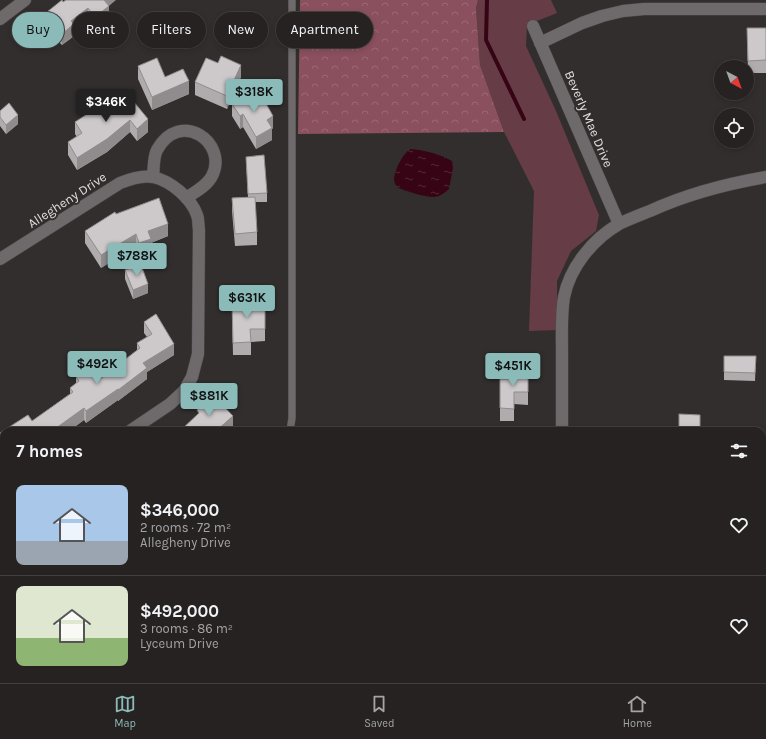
<!DOCTYPE html>
<meta charset="utf-8">
<style>
:root{--surface:#262222;--page:#2e2a2a;--text:#f1f3f6;--muted:#a4a4a5;--line:#423f40;--accent:#8bbbb9}
body{margin:0;font-family:Karla,sans-serif;background:var(--page);color:var(--text);height:100vh;display:flex;flex-direction:column;font-size:15px;white-space:nowrap}
*{box-sizing:border-box;margin:0}
p{font-size:13px;color:var(--muted)}
.icon{flex:none;width:22px;height:22px;fill:none;stroke:currentColor;stroke-width:2;stroke-linecap:round;stroke-linejoin:round}
.map{position:relative;flex:1;overflow:hidden}
.drawer{position:absolute;left:0px;top:427px;width:766px;height:256px;display:flex;flex-direction:column;background:var(--surface);border-radius:12px 12px 0 0;box-shadow:0 2px 6px #0003,0 0 0 1px var(--line)}
.drawer>*{flex:none}
.banner{position:absolute;left:12px;top:12px;width:400px;height:36px;display:flex;gap:8px}
.needle{width:26px;rotate:139deg}
.tools{position:absolute;left:714px;top:60px;display:grid;gap:8px}
.tools a{display:grid;place-items:center;width:40px;height:40px;border-radius:50%;background:var(--surface);box-shadow:0 2px 6px #0003,0 0 0 1px var(--line);font-size:20px}
.price{position:absolute;translate:-50% -34px;padding:0 9px;border-radius:4px;background:var(--accent);color:#111;font-size:13px;line-height:26px;filter:drop-shadow(0 1px 2px #0008)}
.price::after{content:'';position:absolute;left:50%;top:24px;width:12px;height:9px;margin-left:-6px;background:inherit;clip-path:polygon(0 0,100% 0,50% 100%)}
.price.current{background:#222;color:#fff}
ul{padding:0;list-style:none}
li{display:flex;align-items:center;gap:12px;height:100px;padding:0 16px}
li+li{border-top:1px solid var(--line)}
li span{display:grid;place-items:center;flex:none;width:112px;height:80px;border-radius:8px;color:#555}
li>.icon{margin-inline-start:auto}
span .icon{width:48px;height:48px;fill:#fffc;stroke-width:1}
li b{font-size:17px}
h2{display:flex;justify-content:space-between;align-items:center;height:48px;padding:0 16px;font-size:17px}
.tag{padding:0 14px;border-radius:18px;background:var(--surface);box-shadow:0 2px 6px #0003,0 0 0 1px var(--line);font-size:14px;line-height:36px}
.tag.current{background:var(--accent);color:#111}
.tabs{display:flex;justify-content:space-around;align-items:center;height:56px;border-top:1px solid var(--line);background:var(--surface);font-size:11px;color:var(--muted)}
.tabs a{display:grid;justify-items:center;gap:2px}
.tabs .current{color:var(--accent)}
.map>svg:first-child{display:block}
.grass{fill:#663c46}
.forest{fill:url(#forest-crowns)}
.water{fill:url(#water-ripples)}
.lines{fill:none;stroke-linecap:round;stroke-linejoin:round}
.stream{stroke:#360415;stroke-width:4}
.lane-casing{stroke:#4d4a4a;stroke-width:8}
.street-casing{stroke:#4d4a4a;stroke-width:13}
.lane{stroke:#6e696a;stroke-width:7}
.street{stroke:#6e696a;stroke-width:12}
.wall{fill:#b0acad}
.shaded-wall{fill:#908c8d}
.building{fill:#cdc8c9;stroke:#908c8d}
.labels{text-anchor:middle;dominant-baseline:central;stroke-width:4;stroke-linejoin:round;paint-order:stroke}
.street-label{font-size:13px;fill:#e0ddde;stroke:#322e2e}
</style>
<div class="map">
<svg width="766" height="683" viewBox="0 0 766 683">
<defs>
<pattern id="forest-crowns" width="20" height="18" patternUnits="userSpaceOnUse"><rect width="20" height="18" fill="#8b505e"/><path d="M2 6a3 3 0 1 1 6 0M12 15a3 3 0 1 1 6 0" fill="none" stroke="#9b6975"/></pattern>
<pattern id="water-ripples" width="26" height="14" patternUnits="userSpaceOnUse"><rect width="26" height="14" fill="#360415"/><path d="M2 4q2-2 4 0t4 0M15 11q2-2 4 0t4 0" fill="none" stroke="#532837"/></pattern>
</defs>
<rect width="100%" height="100%" fill="#322e2e"/>
<path class="grass" d="M478,0H551L557,13L527,25L526,46L556,111L599,215L596,231L571,251L557,281V330L529,331L534,191L504,132L480,65L476,8Z"/>
<path class="forest" d="M300,0H478L476,8L480,65L504,132L298,134Z
M224,679H358L357,683H217Z"/>
<path class="water" d="M411,149C424,150 440,154 452,161L453,168L449,189C445,193 440,196 435,197C428,198 404,191 397,187C395,184 394,182 394,178C395,170 403,152 411,149Z"/>
<g class="lines">
<path class="stream" d="M487,0L486,40L524,119"/>
<g class="lane-casing">
<path id="lane" d="M290,431L292,418V0
M0,622L4,619
M499,683V679"/>
</g>
<g class="street-casing">
<path id="street" d="M0,19L25,0
M533,26L619,224
M540,43L582,23L602,16L623,11L644,9H766
M153,177C154,170 153,157 157,150C180,108 229,143 212,176C207,186 195,192 186,198
M0,259L120,183C130,179 142,175 153,177C171,181 191,198 197,215C199,220 198,225 199,230L198,354L192,377L184,391L170,404L130,431
M562,431C562,405 562,378 562,352C562,334 561,315 564,297C570,267 593,239 619,224C629,219 640,215 650,211C687,194 725,184 766,177
M0,513L4,510
M562,679V683
M67,683L73,679"/>
</g>
<use href="#lane" class="lane"/>
<use href="#street" class="street"/>
</g>
<path class="wall" d="M63,2L109,6V18L95,29L88,20L74,30V36L62,45L57,40L49,46L37,31V20Z
M747,28H766V73H748Z
M138,66L165,77L189,94L152,110L138,79Z
M241,77L227,109L195,95V82Z
M124,90L148,132L137,141L130,132L107,152L77,170L68,155V142L77,137L75,134V122L95,115Z
M232,104L273,128L272,129V140L256,149L243,127L240,129L232,116Z
M0,111L18,124L6,134L0,126Z
M246,157L267,193V202H255L257,232V245L235,246L232,211V198L248,197Z
M116,214L168,236L151,243V252L139,256L136,246L101,268L85,243V231Z
M125,270L148,293L133,299L125,279Z
M265,300V341L251,342V355H233L232,313Z
M156,314L174,344V355L147,372V379L118,401V400L86,423L84,420L69,431H4V472L0,475V433L28,415L32,421L70,394V388L76,383V377L91,366L100,379L137,350V343L147,337L144,333V322Z
M724,356H756L755,381L724,380Z
M500,379L528,381V405L514,404V421H500Z
M4,637V673L0,667V639Z
M178,679H186L181,683Z"/>
<path class="shaded-wall" d="M103,0H116L103,11Z
M109,6V18L95,29V17Z
M88,8V20L74,30V36L62,45V34L71,21Z
M57,28V40L49,46V35Z
M241,65V77L227,109V96Z
M189,81V94L152,110V97Z
M243,114V127L240,129V116Z
M18,115V124L6,134V125Z
M273,116V128L272,129V140L256,149V137L267,120Z
M148,119V132L137,141V129Z
M130,120V132L107,152L77,170V158Z
M168,224V236L151,243V252L139,256V243L148,231Z
M136,234V246L101,268V255Z
M148,284V293L133,299V290Z
M174,344V355L147,372V379L118,401V390L143,363Z
M118,389V400L86,423V411Z
M84,408V420L69,431H52Z
M233,416V428L230,431H216Z
M4,461V472L0,475V463Z
M181,679H186L181,683Z"/>
<path class="building" d="M62,0L63,2L66,0H104L109,6L95,17L88,8L71,21L74,24L62,34L57,28L49,35L37,20Z
M747,28H766V60L748,61Z
M221,56L241,65L227,96L195,82L206,58L218,63Z
M157,58L165,77L183,69L189,81L152,97L138,66Z
M124,90L148,119L137,129L130,120L107,139L77,158L68,142L82,133L75,122L92,111L95,115Z
M253,91L260,103L264,100L273,116L267,120L272,128L256,137L243,114L240,116L232,104Z
M9,103L18,115L6,125L0,117V111Z
M264,155L267,193L248,194L246,157Z
M255,197L257,232L235,234L232,198Z
M159,198L168,224L148,231L151,239L139,243L136,234L101,255L85,231L115,212L116,214Z
M141,265L148,284L133,290L125,270Z
M232,300H265V329H250L251,342L233,343Z
M156,314L174,344L143,363L147,368L118,390V389L86,411L84,408L52,431H4V461L0,463V433L28,415L32,421L73,392L70,388L79,381L76,377L91,366L100,379L140,348L137,343L152,334L144,322Z
M724,356H756L755,373L724,372Z
M511,368H528V392H514V409L500,408V379H511Z
M213,395L233,416L216,431H180L199,413L197,410Z
M679,414L700,415V431H679Z
M4,637V661L0,654V639Z
M125,679H158L160,683H123L126,681Z
M408,679H480L479,683H408Z"/>
<g class="labels">
<g class="street-label">
<text transform="translate(589 119) rotate(67)">Beverly Mae Drive</text>
<text transform="translate(67 200) rotate(-33)">Allegheny Drive</text>
</g>
</g>
</svg>
<div class="tools">
<a><svg class="needle" viewBox="-14 -14 28 28"><path d="M0-13l5 13h-10z" fill="#e53935"/><path d="M0 13l5-13h-10z" fill="#a4a4a5"/></svg></a>
<a><svg class="icon" aria-label="locate" viewBox="0 0 24 24"><circle cx="12" cy="12" r="6"/><path d="M12 2v4M12 18v4M2 12h4M18 12h4"/></svg></a>
</div>
<b class="price" style="left:254px;top:113px">$318K</b>
<b class="price current" style="left:106px;top:123px">$346K</b>
<b class="price" style="left:137px;top:277px">$788K</b>
<b class="price" style="left:247px;top:319px">$631K</b>
<b class="price" style="left:97px;top:385px">$492K</b>
<b class="price" style="left:513px;top:387px">$451K</b>
<b class="price" style="left:209px;top:417px">$881K</b>
<div class="banner">
<a class="tag current">Buy</a>
<a class="tag">Rent</a>
<a class="tag">Filters</a>
<a class="tag">New</a>
<a class="tag">Apartment</a>
</div>
<section class="drawer">
<h2>7 homes<svg class="icon" aria-label="filters" viewBox="0 0 24 24"><path d="M4 7h16M4 17h16"/><circle cx="9" cy="7" r="2"/><circle cx="15" cy="17" r="2"/></svg></h2>
<ul>
<li><span style="background:linear-gradient(#a9c7e8 70%,#9aa5b1 0)"><svg class="icon" aria-label="home" viewBox="0 0 24 24"><path d="M3 11l9-7 9 7M6 9v11h12V9"/></svg></span><div><b>$346,000</b><p>2 rooms · 72 m²</p><p>Allegheny Drive</p></div><svg class="icon" aria-label="heart" viewBox="0 0 24 24"><path d="M12 20l-8-8c-3-5 5-10 8-4 3-6 11-1 8 4z"/></svg></li>
<li><span style="background:linear-gradient(#dfe7d0 65%,#8fb573 0)"><svg class="icon" aria-label="home" viewBox="0 0 24 24"><path d="M3 11l9-7 9 7M6 9v11h12V9"/></svg></span><div><b>$492,000</b><p>3 rooms · 86 m²</p><p>Lyceum Drive</p></div><svg class="icon" aria-label="heart" viewBox="0 0 24 24"><path d="M12 20l-8-8c-3-5 5-10 8-4 3-6 11-1 8 4z"/></svg></li>
</ul>
</section>
</div>
<nav class="tabs">
<a class="current"><svg class="icon" aria-label="map" viewBox="0 0 24 24"><path d="M3 6l6-2 6 2 6-2v14l-6 2-6-2-6 2zM9 4v14M15 6v14"/></svg>Map</a>
<a><svg class="icon" aria-label="saved" viewBox="0 0 24 24"><path d="M7 4h10v16l-5-4-5 4z"/></svg>Saved</a>
<a><svg class="icon" aria-label="home" viewBox="0 0 24 24"><path d="M3 11l9-7 9 7M6 9v11h12V9"/></svg>Home</a>
</nav>
